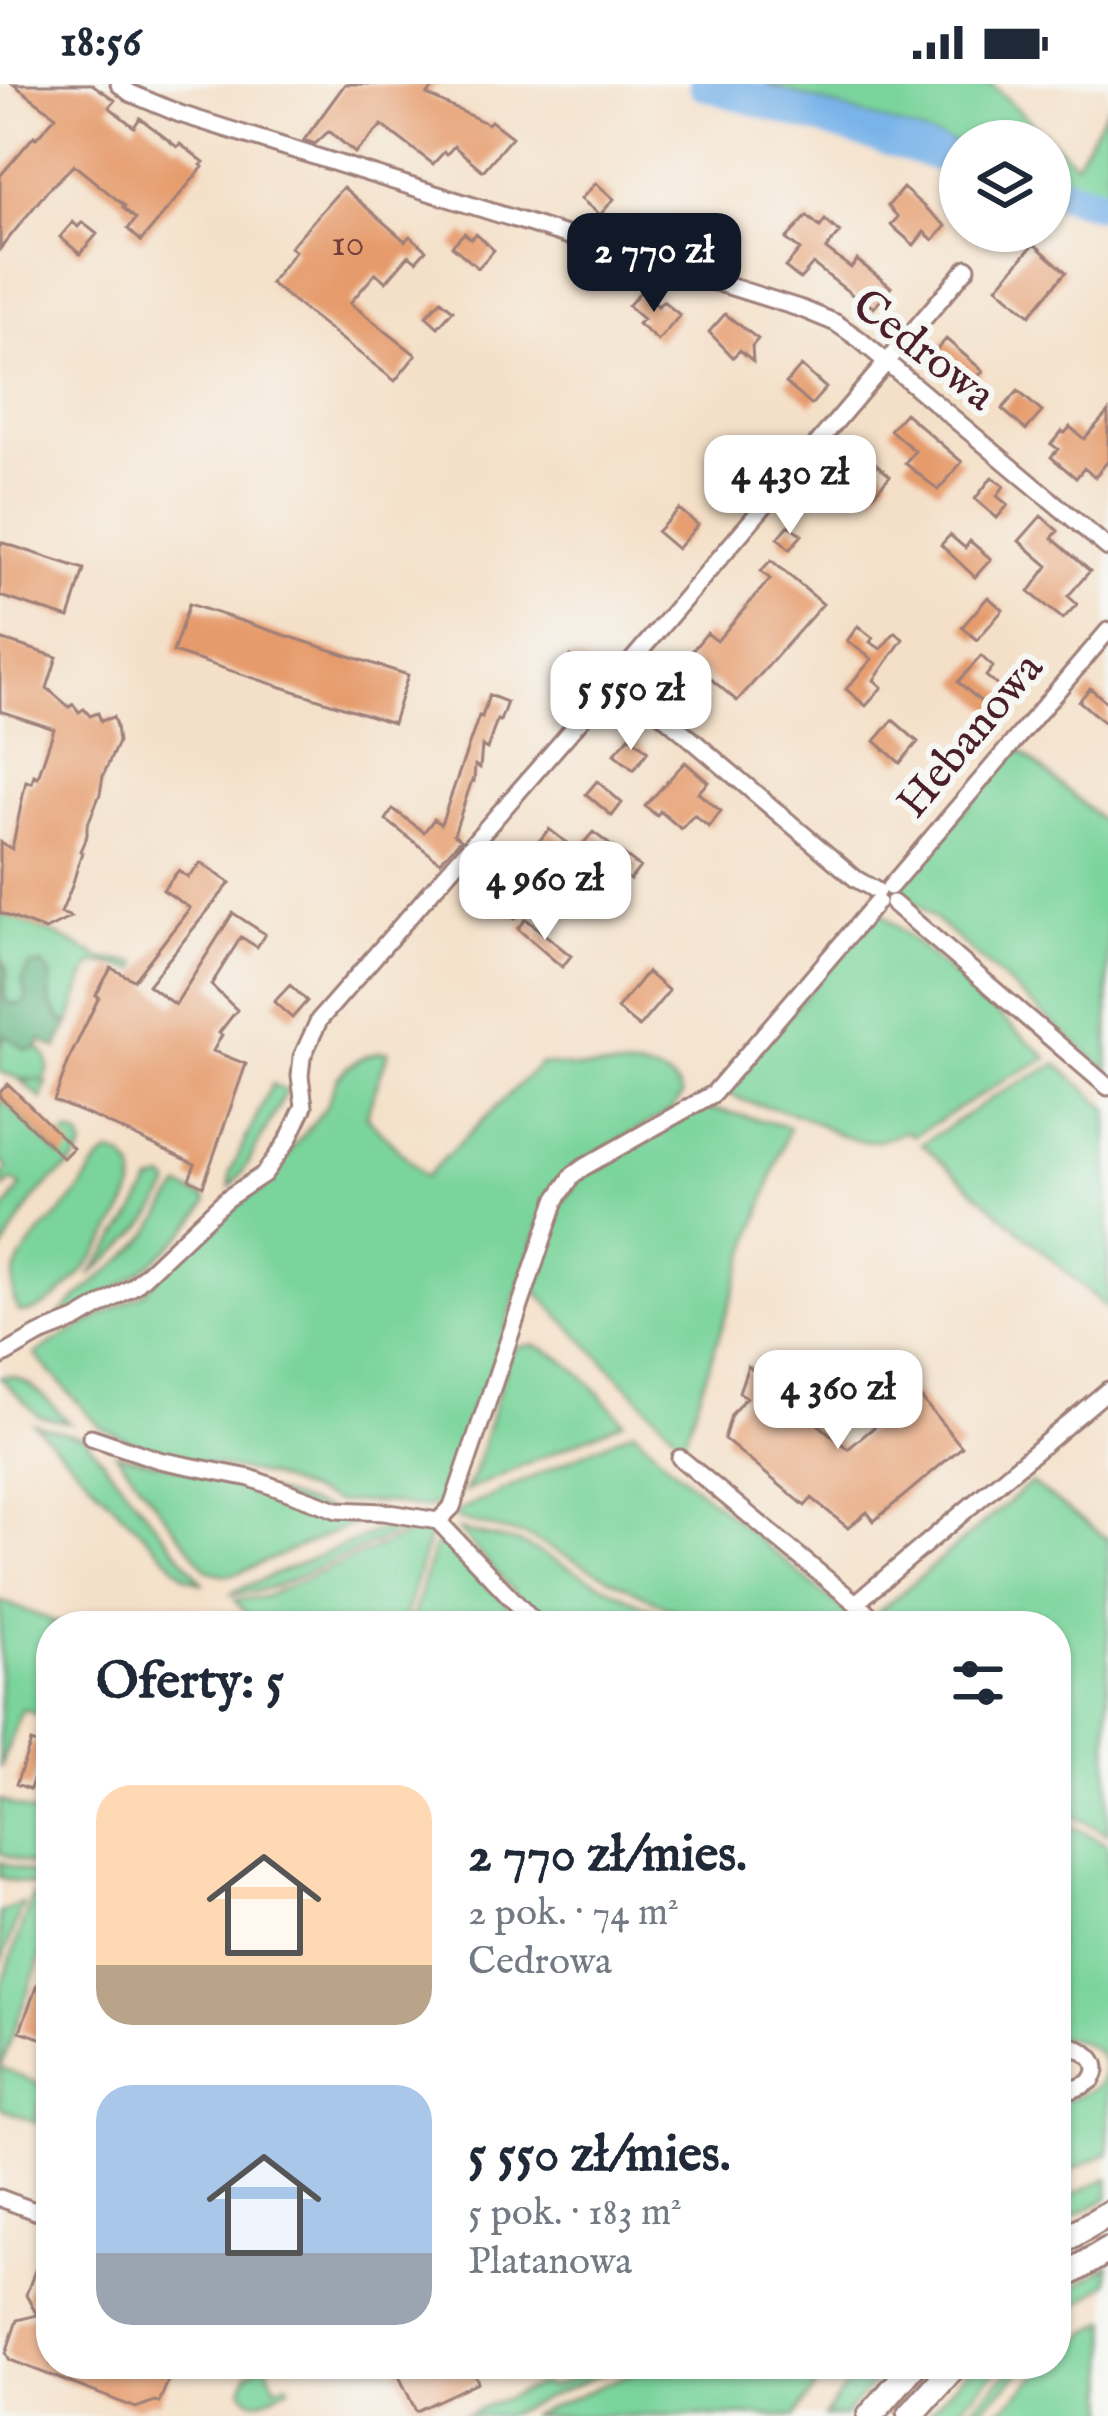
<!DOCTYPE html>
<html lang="pl">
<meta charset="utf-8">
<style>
:root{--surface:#fff;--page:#f6f6f7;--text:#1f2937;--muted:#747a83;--accent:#111827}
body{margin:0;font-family:"IM FELL English",serif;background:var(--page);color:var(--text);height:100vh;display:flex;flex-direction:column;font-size:45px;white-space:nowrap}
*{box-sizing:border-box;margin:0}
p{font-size:39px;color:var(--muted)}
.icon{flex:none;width:66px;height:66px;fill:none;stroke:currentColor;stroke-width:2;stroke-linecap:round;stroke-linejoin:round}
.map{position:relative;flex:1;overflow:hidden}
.side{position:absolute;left:36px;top:1527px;width:1035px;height:768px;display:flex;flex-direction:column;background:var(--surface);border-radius:48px;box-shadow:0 3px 9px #0004}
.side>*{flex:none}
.buttons{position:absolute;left:939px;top:36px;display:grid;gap:24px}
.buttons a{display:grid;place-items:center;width:132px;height:132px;border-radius:50%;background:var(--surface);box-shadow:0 3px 9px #0004;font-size:60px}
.price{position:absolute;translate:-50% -102px;padding:0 27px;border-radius:24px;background:#fff;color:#222;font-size:39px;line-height:78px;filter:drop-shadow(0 3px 6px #0008)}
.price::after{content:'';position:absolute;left:50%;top:72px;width:36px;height:27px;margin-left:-18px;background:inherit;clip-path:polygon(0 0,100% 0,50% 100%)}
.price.selected{background:var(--accent);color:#fff}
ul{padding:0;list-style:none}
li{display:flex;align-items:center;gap:36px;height:300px;padding:0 60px}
li span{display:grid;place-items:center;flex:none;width:336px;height:240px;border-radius:36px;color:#555}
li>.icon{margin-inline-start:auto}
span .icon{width:144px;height:144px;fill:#fffc;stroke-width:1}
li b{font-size:51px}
h2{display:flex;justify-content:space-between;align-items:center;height:144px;padding:0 60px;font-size:51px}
.status{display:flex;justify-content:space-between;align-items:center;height:84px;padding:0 60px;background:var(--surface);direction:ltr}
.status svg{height:33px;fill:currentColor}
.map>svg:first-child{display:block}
.green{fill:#7ad49b;stroke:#627a63;stroke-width:3}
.forest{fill:#63b683;stroke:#566a57;stroke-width:3}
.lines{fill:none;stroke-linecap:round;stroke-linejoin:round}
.river{stroke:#78b3e9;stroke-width:33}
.building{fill:#e69b6c}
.street-casing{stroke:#9f807a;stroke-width:21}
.primary-casing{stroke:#9f807a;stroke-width:30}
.street{stroke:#fff;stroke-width:15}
.primary{stroke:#fff;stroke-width:24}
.labels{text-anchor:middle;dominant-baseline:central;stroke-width:12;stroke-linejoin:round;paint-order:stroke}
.number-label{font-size:39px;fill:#713e3b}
.street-label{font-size:45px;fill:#4a1f2b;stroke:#f6f6f2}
</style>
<div class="status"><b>18:56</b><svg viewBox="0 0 49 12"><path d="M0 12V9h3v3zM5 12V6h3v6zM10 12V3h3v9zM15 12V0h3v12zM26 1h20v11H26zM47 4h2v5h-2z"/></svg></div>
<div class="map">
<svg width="1108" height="2332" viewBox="0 0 1108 2332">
<rect width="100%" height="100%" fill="#f6f6f2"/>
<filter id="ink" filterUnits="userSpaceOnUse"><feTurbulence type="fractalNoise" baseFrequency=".00833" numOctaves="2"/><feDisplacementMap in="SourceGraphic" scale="24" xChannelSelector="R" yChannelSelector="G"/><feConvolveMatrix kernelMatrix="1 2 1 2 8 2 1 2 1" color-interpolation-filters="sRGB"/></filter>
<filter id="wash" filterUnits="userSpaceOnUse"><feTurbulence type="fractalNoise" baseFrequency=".004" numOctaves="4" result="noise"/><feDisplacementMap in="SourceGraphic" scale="48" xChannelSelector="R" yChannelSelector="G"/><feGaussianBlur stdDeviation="2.7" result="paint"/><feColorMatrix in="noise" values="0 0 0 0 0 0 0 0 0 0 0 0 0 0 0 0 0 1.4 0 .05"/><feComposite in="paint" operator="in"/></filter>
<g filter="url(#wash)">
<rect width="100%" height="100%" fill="#f4e0c8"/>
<path class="green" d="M764,0H991L1075,79L1108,23V107L1050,89V57H960V61Z
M1018,664L1108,742V987L898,803Z
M878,826L1048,974L1010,993L913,1052L907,1047C848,1073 839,1042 788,1028C765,1021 744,1020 724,1007Z
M0,829L59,852L103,875L138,879L137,886L105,879L94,880C79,895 79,918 70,937L65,939L50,919L51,891L22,921L9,919L4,913L7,886L0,872Z
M4,950L26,965L38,964C50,973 52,987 42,997L47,998L42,1015L21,997L39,996L21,995L0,988V963Z
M378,968H388L366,1032L425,1093L540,980C553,981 566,983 579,984C607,985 673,977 682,1012L671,1026L571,1085L548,1117L449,1414L437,1421L423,1424L387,1418H336L268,1392L160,1370L100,1343L35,1271L54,1258L145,1208L214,1134L245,1116L276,1085L326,1023L337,994L348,983L362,973Z
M1057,980L1108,1025V1225L922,1060L995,1012Z
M272,1000L287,1007L241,1091L230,1103V1089Z
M0,1013L62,1074L63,1055L68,1049L80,1053L83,1063C74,1085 50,1094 36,1113C22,1130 11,1152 0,1172V1134L21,1103L12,1096L5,1104L1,1094L8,1085L0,1075Z
M699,1025L719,1026L789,1043L683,1359L534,1205L559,1121L580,1094Z
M110,1070L124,1074L134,1087C134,1094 135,1099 133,1106C123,1140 57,1236 19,1228C11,1215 11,1196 18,1181C30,1153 62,1132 80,1106C89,1094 96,1076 110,1070Z
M165,1095L170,1100C154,1141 121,1164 89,1192L131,1135L151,1099Z
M181,1103L206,1115L207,1119C180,1165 103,1220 53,1239C77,1210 106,1191 134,1166C155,1148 164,1123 181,1103Z
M533,1261C572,1273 597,1308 624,1337L464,1408L474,1391L509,1271L518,1263Z
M8,1292C34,1296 51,1321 69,1339L39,1332L0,1293Z
M34,1340L85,1354L204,1500L185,1492Z
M634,1346L667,1379L862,1542L1031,1399L1108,1455V1750L1056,1723V1542H705L526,1452L457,1435L454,1432L455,1429Z
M116,1369L229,1396L363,1436L238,1489L227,1491L208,1487Z
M390,1442L408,1444L276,1502L254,1508L232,1510L237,1506Z
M458,1446L520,1459L685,1542H545Z
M415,1447H428V1458L402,1542H256L235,1516L264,1513Z
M445,1454L528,1542H410L434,1463Z
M0,1517L67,1542H51V1635L22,1625L0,1684Z
M0,1716L51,1736V1769L44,1786L0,1769Z
M1056,1734L1108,1761V2070L1056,2092V2020C1068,2015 1082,2011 1093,2005C1099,2001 1103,1997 1104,1989C1108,1962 1075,1956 1056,1951Z
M0,1778L46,1795L43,1805L0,1793Z
M32,1812L51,1817V1843L1,1983L51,2006V2022L41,2018L36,2031L49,2036L46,2042L0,2024V1907Z
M22,1819H23L0,1881V1829Z
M1108,2094V2114L1056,2142V2119Z
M1108,2182V2199L1056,2236V2214Z
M1108,2237V2332H993L1051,2280H1056V2276L1088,2249Z
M262,2280H266L276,2302L288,2298L290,2303C274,2309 252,2330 242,2304L248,2289Z
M609,2280H625L503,2332H461L540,2300L551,2303Z
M653,2280H832L795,2332H528Z
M862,2280H890L844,2332H824Z
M974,2280H1003L952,2332H925Z
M1017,2280H1030L973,2332H963Z"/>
<path class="forest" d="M0,872L7,886L4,912L9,919L22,921L27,913L22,896L29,882L42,880L51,891L50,919L64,939L70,937L57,965L41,956L38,964L26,966L5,951L0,963Z"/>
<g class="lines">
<path class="river" d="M705,0L960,78
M1050,105L1108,121"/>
</g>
<g id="blocks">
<path class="building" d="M13,0H92L115,16L109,23L134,43L140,34L177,63L180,60L204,78L201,81L203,83L141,157L128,145L136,135L123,124L125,122L74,81L47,107L0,165V92L34,52L36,54L56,32Z
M345,0H437L427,11L488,40L491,37L512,53L483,87L454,62L447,70L444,68L433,80L382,41L355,69L329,47L315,60L304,56Z
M596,99L614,115L600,131L581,115Z
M343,103L405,157L410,152L426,166L416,177L409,171L386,198L376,189L350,219L416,271L395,297L270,199L295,167L290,163Z
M903,104L946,142L933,156L924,148L914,161L891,141L898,133L888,122Z
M807,132L820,143L825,136L840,149L826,165L851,184L857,176L891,203L874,224L861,214L859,216L813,180L800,195L785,183L800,166L786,155Z
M73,138L78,143L82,138L97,150L80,170L60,153Z
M464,149L471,155L476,150L494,166L478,184L452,162Z
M1034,160L1066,188L1030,231L997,203Z
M641,207L658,222L663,217L680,231L658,257L638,240L643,235L628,222Z
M441,216L453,226L438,243L426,232Z
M725,230L758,255L752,262L753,277L740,266L733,273L709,248Z
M946,255L983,287L964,309L929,275Z
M801,282L826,304L811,321L786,299Z
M1018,307L1042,328L1026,346L1002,325Z
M1108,328V377L1095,393L1084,384L1076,394L1051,373L1058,365L1051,360L1062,347L1065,349L1070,343L1084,355Z
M905,329L962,378L938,406L905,379L915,367L890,346Z
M852,366L862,375L866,371L890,392L873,411L838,382Z
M992,393L1004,402L997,412L1008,421L997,434L975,415Z
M679,425L698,441L677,465L657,448Z
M1041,432L1058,447L1052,454L1090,487L1068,512L1077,520L1063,535L1029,508L1048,482L1019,457Z
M789,441L802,451L790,465L778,454Z
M950,451L965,464L970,457L991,475L975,493L941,461Z
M0,458L84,485L69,534L0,512Z
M771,476L823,520L737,617L686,574L707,549L717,557L770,495L761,487Z
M988,513L1003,526L977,556L962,543Z
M189,520L408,591L393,639L173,568Z
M858,542L873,554L870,558L881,565L895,548L903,555L874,596L882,603L866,622L846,605L872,575L847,557Z
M0,555L57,573L47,604L69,623L73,620L79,628L84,625L90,632L98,629L101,637L113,633L116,642L118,658L103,692L100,710L87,742V751L80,767L82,768L72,802L61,829L71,833L45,846L0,829V758L12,765L26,697L32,699L34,691L38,693L54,645L0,627Z
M571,572L603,587L595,601L564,587Z
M981,572L993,583L986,592L1009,612L994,629L958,598Z
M1090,604L1108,619V642L1079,617Z
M489,611L507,618L500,637L497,636L487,665L482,662L480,684L475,681L474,697L472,696L454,750L461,755L440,778L386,736L393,725L424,748L434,735L441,740L479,632L482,633Z
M893,636L918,658L900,679L875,657Z
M630,652L648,667L634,686L614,670Z
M685,678L708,698L698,709L721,727L709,743L694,731L681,745L660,727L657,732L645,722Z
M597,697L622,719L612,732L586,710Z
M549,745L577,767L593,748L640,783L630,796L598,770L580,794L536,761Z
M201,779L230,799L148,901L175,921L233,829L265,850L257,863L241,853L211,901L237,926L219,949L222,951L213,967L246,980L203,1102L189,1095L195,1080L96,1034L54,1017L71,971L99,913L96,911L111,884L134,896L190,824L163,806L178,787L188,793Z
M571,788L594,808L584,819L562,800Z
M518,798L535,812L515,835L490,814L499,803L506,808Z
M526,835L571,872L562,883L518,845Z
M647,888L669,907L639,943L617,925Z
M290,901L307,917L292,934L274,918Z
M8,1000L73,1064L63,1074L0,1013V1008Z
M748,1282L848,1365L916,1308L962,1363L874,1437L867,1428L848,1444L812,1414L805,1422L724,1355L731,1331L746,1313L739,1308Z
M31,1658L45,1663L30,1705L16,1700Z
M37,1901L51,1906V1958L20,1947Z
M49,2148L51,2280H175L159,2319L155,2317L136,2324L10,2276L6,2269L17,2236L37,2231L26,2211Z
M393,2280H471L478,2298L416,2327Z"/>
</g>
</g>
<g filter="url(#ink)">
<use href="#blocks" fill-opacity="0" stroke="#9f807a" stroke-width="3"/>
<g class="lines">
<g class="street-casing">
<path id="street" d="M119,0L130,9L180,30L802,225L836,239L859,255L1108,464
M618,593L856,795L877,807
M890,803L1108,547
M893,819L1108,1003
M0,1273L38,1251L76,1236L134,1202L226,1115L264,1090L288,1056L304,1022L300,992L302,973L319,936L618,593L967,184
M91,1353L159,1376L250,1394L337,1426L384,1428L438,1437L538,1542
M680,1374L869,1530
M438,1437L452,1423L556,1116L573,1091L584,1083L713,1010L877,818
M856,1519L1108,1306
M1056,1957C1071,1961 1108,1972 1092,1996C1083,2004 1067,2007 1056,2011
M0,2114L51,2133"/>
</g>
<g class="primary-casing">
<path id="primary" d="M1056,2160L1108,2130
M1056,2197L1108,2166
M870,2332L915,2280
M910,2332L956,2280"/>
</g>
<use href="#street" class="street"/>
<use href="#primary" class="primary"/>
</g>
</g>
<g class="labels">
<g class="number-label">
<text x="348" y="160">10</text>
</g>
<g class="street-label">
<text transform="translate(923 267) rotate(38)">Cedrowa</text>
<text transform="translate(971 652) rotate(-50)">Hebanowa</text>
</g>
</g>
</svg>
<div class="buttons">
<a><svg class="icon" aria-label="layers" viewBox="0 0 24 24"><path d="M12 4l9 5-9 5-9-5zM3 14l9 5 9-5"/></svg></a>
</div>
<b class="price selected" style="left:654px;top:231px">2 770 zł</b>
<b class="price" style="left:790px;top:453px">4 430 zł</b>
<b class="price" style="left:631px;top:669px">5 550 zł</b>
<b class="price" style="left:545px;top:859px">4 960 zł</b>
<b class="price" style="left:838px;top:1368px">4 360 zł</b>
<section class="side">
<h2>Oferty: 5<svg class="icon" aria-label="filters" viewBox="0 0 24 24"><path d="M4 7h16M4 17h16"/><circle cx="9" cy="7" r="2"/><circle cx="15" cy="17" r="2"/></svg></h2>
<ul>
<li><span style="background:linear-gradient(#ffd9b3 75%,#b9a48a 0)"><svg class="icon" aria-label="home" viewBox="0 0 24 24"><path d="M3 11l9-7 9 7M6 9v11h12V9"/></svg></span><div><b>2 770 zł/mies.</b><p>2 pok. · 74 m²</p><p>Cedrowa</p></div></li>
<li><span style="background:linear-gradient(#a9c7e8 70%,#9aa5b1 0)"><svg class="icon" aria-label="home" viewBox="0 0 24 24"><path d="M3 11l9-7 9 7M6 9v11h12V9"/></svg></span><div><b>5 550 zł/mies.</b><p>5 pok. · 183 m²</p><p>Platanowa</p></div></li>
</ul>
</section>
</div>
